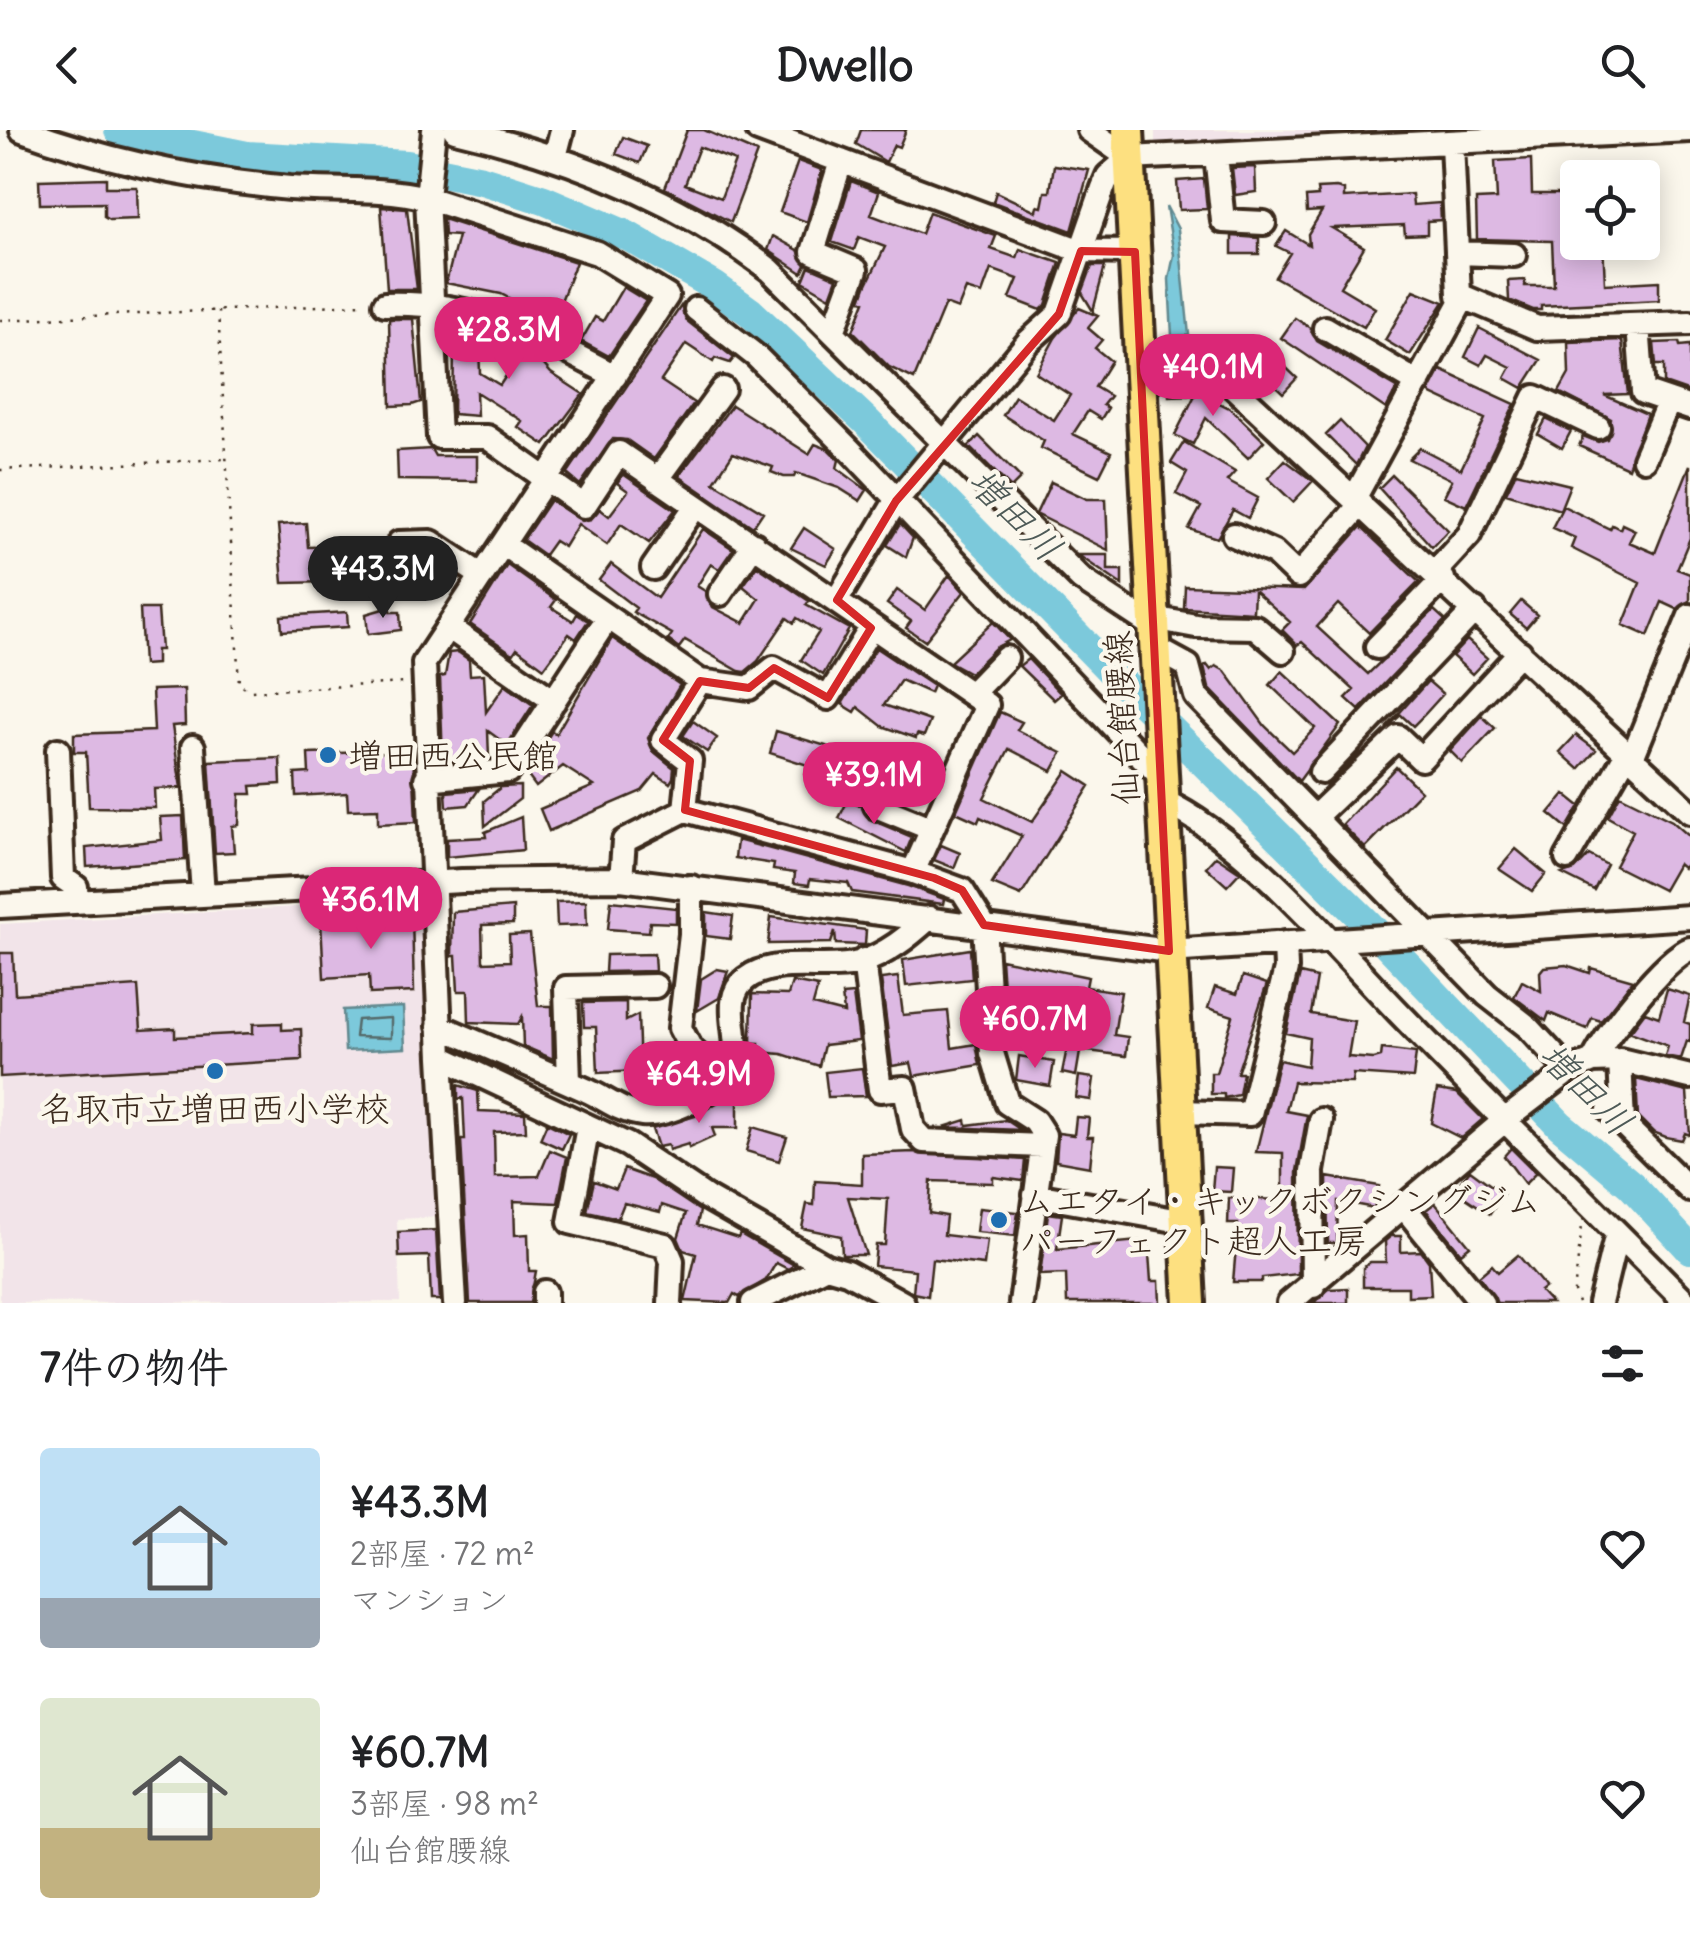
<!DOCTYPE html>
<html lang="ja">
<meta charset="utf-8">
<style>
:root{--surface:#fff;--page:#f2f2f2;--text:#202124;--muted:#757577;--accent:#db2777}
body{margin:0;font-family:Delius,"Klee One",sans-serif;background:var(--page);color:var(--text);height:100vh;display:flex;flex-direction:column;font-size:38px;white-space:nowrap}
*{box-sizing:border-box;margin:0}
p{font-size:32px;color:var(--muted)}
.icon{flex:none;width:55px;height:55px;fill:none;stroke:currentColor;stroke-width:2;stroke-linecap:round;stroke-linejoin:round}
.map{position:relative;height:1173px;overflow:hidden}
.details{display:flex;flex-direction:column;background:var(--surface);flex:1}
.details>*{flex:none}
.buttons{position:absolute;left:1560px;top:30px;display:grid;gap:20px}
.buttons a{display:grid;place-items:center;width:100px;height:100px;border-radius:10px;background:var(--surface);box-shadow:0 5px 25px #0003;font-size:50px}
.price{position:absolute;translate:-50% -85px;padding:0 22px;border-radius:35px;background:var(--accent);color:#fff;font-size:32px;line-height:65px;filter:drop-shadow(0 2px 5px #0008)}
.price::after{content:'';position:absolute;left:50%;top:60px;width:30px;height:22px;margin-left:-15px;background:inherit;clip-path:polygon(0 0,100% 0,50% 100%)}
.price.active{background:#222;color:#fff}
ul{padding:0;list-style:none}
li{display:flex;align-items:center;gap:30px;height:250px;padding:0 40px}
li span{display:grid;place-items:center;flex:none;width:280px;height:200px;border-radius:10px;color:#555}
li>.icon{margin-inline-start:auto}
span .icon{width:120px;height:120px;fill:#fffc;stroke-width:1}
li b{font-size:42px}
h2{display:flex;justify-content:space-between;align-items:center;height:120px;padding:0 40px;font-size:42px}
header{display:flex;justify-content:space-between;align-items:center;height:130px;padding:0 40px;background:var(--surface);font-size:45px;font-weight:700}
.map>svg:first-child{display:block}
.built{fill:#f2e4e9}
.water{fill:#7cc9db;stroke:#62898f;stroke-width:2.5}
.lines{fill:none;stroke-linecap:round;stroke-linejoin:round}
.shore{stroke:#556a6a;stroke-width:2.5}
.river{stroke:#7cc9db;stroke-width:30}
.building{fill:#ddb9e3;stroke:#3b2a1e;stroke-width:2.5;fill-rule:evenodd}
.minor-casing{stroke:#3b2a1e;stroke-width:30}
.major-casing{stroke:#3b2a1e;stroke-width:38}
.path{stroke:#3b2a1e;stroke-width:2.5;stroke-dasharray:2.5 8;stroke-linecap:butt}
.minor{stroke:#fbf7ec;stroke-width:22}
.major{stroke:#fde080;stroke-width:30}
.marked{fill:none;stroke:#d62828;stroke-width:8;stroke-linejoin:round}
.poi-dot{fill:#1f6fb2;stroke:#fbf7ec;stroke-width:4}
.labels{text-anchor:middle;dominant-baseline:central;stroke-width:9;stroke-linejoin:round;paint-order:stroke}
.street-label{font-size:35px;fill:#3b2a1e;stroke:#fbf7ec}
.poi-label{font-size:35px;fill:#3b2a1e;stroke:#fbf7ec;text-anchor:start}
.water-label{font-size:38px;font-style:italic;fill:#4e5a57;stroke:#fbf7ec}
</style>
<header><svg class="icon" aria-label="back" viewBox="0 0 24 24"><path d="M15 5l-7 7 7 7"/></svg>Dwello<svg class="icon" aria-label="search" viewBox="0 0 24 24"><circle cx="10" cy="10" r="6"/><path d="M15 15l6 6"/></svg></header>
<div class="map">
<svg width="1690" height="1173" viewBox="0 0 1690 1173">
<rect width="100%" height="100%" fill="#fbf7ec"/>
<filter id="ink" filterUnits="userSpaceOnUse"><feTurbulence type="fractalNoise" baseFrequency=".01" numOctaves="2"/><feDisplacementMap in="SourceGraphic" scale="20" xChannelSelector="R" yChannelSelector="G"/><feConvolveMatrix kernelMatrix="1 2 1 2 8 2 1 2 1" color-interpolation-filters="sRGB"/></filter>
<g filter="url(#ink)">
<path class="built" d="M1155,0H1506L1155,17Z
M420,770L439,1087L397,1089L400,1172L0,1173V794Z"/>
<path class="water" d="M1166,76L1178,99L1189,205L1172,206L1169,149L1174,125Z
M403,877L405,918L345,921L343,880Z"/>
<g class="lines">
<path class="shore" d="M391,888V908L355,907L357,890Z"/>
<path class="river" d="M119,0L247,26L407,35L482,50L544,70L626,105L714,156L750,182L869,294L1116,546L1369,795L1560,995L1631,1055L1690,1119"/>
</g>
<path class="building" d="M687,0H704L757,23L731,92L665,58ZM699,17L735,31L721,68L685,54Z
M861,0H906L899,17L894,15L886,32L856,14Z
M623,7L647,16L640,33L616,24Z
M1531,29L1532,64H1578V112H1603L1605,154L1659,151V170L1541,176V180H1533L1509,170L1508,151L1525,150V156H1554L1552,111L1477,109L1476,70L1497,69L1495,31Z
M798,31L822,40L807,92L780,82Z
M1054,35L1089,40L1072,101L993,72L996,62L1036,81L1037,76L1042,77L1045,62H1050Z
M1255,37L1256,62L1235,65L1232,38Z
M106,48V57H137L138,89L109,90L104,87V73L40,74L39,50Z
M1204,49L1207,79L1179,80L1177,51Z
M851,51L879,62L871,85L921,104L929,82L996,106L991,119L1017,128L1020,119L1060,133L1046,175L1041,180L1010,168L1018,149L991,139L982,164L966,159L958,179L945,174L914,249L889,237L853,201L865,171L861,170L866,156L885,117L859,107L854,120L832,112Z
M1336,58L1344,60V68L1412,64L1413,75L1440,73L1441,90L1427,91V104L1405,105L1404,95L1332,98L1364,117L1340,157L1375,178L1364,197L1275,147L1290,123L1276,116L1286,101L1309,115L1308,104L1322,81L1307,82L1306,67L1318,66L1317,59Z
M381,77L407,79L417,159H387Z
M443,89L576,132L551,197L513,180L516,172L501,164L446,153L458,106L444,105Z
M773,106L798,120L806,135L802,143L768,120Z
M1232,106L1259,108V124H1232Z
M809,136L837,148L830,167L803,151Z
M1092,136H1105L1093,181L1082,163Z
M623,157L646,171L609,226L581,211L595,187L603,191Z
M1414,160L1444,172L1410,225L1385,210Z
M681,176L687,191L734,228L730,233L715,228L713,232L686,214L661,251L694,273L654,329L627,310L613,309L580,355L567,344Z
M1079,178L1098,186L1088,198L1102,210L1095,218L1111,231L1095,257L1110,266L1103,275L1108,278L1101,289L1088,281L1073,304L1111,322L1099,346L1041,318L1044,311L1003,285L1015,266L1054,290L1070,265L1036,243L1055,208Z
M1295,188L1310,198L1317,211L1397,258L1386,279L1281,208Z
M389,189H413L421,272L412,275L391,276Z
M448,197L474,199L548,228L544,235L551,243L583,264L545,315L518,297L522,291L476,262L477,286L453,284L454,218L450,219ZM479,216L515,232L500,255L480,243Z
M1479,198L1541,230L1523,258L1505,248L1511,237L1487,225L1481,235L1465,227Z
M1622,210L1628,264L1604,265L1647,284L1628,338L1579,316L1583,306L1598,312L1607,309L1611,289L1559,262L1569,244L1568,212Z
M1679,212L1680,216L1690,215V262L1664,253V235H1656L1654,213Z
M1273,225L1297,248L1283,263L1259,240Z
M1441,240L1515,274L1466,376L1444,366L1452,350L1409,329L1420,318L1461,339L1485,289L1429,263Z
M1183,246L1184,255L1231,279L1264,311L1248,328L1206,288L1193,314L1175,305L1195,265L1169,266V247Z
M732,275L809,324L815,314L828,319L839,330L837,338L867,360L860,371L839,358L796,343L794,347H784L771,342L773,337L733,323L714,352L763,382L753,397L679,346Z
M1546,289L1571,301L1562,318L1538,304Z
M1340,291L1365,317L1356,335L1326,305Z
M979,306L1021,348L1011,358L969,316Z
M1184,312L1235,342L1227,351L1258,368L1248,388L1233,380L1217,408L1189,399L1201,377L1176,364L1187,343L1171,333Z
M431,319L435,326H477V351L398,350L397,321Z
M1285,330L1313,351L1293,372L1268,348Z
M1690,335V408L1677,439L1690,444V471L1677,479L1662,472L1648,506L1623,495L1640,453L1571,418L1575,408L1552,398L1563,376L1610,399L1612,395L1620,399L1622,394L1635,400L1629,412L1655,423Z
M1516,342L1570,355L1560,380L1506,363Z
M623,344L675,380L649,413L621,394L607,415L578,394L564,417L554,411L544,425L523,410L550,370L582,391L591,389L600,379L609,386L628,361L617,353Z
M1392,345L1448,400L1432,417L1379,358Z
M1051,352L1087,369H1106L1108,420L1036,384Z
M306,393L308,417L384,415L392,430L347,434L348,447L332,452L283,453L278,395Z
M900,394L913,408L906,427L887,415Z
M1361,397L1419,452L1369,503L1338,474L1317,497L1368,544L1434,480L1445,490L1359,580L1346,568L1354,560L1302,512L1297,515L1282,500L1290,492L1254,460L1253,482L1184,478L1185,456L1304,460Z
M804,398L836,419L826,435L791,418Z
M703,399L733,419L719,439L711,434L697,456L705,461L711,476L744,493L759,469L743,456L757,436L809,471L806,475L849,499L823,545L801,530L819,502L797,488L794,493L787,488L758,531L745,542L739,541L685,510L679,518L668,510L672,504L633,482L636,478L599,450L611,434L657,468Z
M1078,425H1108V440H1122V455Z
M507,435L556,470L551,477L573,491L577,484L588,491L576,509L569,504L544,538L517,518L513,524L470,494Z
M949,445L964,462L925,511L906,498L911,491L887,474L897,460L925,480Z
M1521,471L1537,485L1526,498L1510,484Z
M390,477V482H400L401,500L368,504L366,484Z
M140,479H158L161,520H156V534L143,535Z
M347,482L348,497L282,501L281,486Z
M993,492L1010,510L995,518L970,543L950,532Z
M612,508L680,555L648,608L653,621L674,638L673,648L670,653L656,644L642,661L549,701L540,679L594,656L563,636L536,657L527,645L528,637L550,619L543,615L552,601L556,604Z
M1467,510L1487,528L1472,544L1452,526Z
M876,518L933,556L930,563L901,550L884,575L930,591L924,606L917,604L916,608L882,596L858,577L855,582L842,574Z
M458,522L469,530L470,545L484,544L486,582L505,555L533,575L507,615L488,601L489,628L443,632L440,547L445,546L449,523Z
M1028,529L1061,564L1054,570L1019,536Z
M1207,535L1211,540L1216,536L1225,541L1265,596L1292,622L1315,598L1270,555L1282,541L1340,595L1299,651L1209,558L1204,537Z
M1428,551L1443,564L1425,584L1413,596L1401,585L1386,598Z
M184,559L185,595L172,596L181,658L154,659L155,678L89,677L86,622H74V604L154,601L152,560Z
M1000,582L1022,592L1017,600L1062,623L1052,641L1009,619L984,668L1032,692L1067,641L1090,656L1021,766L992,754L1022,706L980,687L978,692L956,682Z
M1482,586L1495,598L1462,633L1450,621Z
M693,591L717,608L707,622L683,606Z
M776,601L833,618L826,641L770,623Z
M1576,605L1596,620L1579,639L1560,622Z
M370,622L413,623L416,692L378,694V679L348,680L347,663L296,666L295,644L309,643L308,624Z
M867,623L910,645L904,663L858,640Z
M280,628L281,654L251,656L252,664H240L239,695L232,696L234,722L215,723L209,631Z
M1396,637L1421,661L1365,718L1342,695Z
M520,656V669L485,696L484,671L501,657Z
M479,659L468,675L447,677L446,662Z
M1565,664L1580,676L1567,698L1549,683Z
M1620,665L1672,691L1690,707V730L1683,738L1678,734L1663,760L1615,736L1633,701L1608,687Z
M848,670L861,676L869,689L912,707L906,722L839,688Z
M183,686L185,730L87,737L86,718L162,710L160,687Z
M521,687L523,720L447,727V709L486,707L485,702Z
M737,710L908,756L944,769L943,774L852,762L848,753L810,749L809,755L794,753L795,743L773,740L774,734L735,728Z
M941,715L960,723L954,738L934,730Z
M1516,719L1546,744L1532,761L1499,739Z
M1589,725L1607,735L1594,760L1562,744L1575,740Z
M1216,726L1240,742L1227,756L1206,737Z
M586,771L587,795L557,796L556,772Z
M611,771L676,778V793L650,792L649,802L608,799Z
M513,777V794L482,795L483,832L510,831L509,805L530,804L538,876H552L553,929L523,916L522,887L518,894L469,892L468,861H458L456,826H452L453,782Z
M706,782L733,786L730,809L706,806Z
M412,786L414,862L370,864L369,845L324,848L321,791Z
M771,787L866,800L865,815L836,814L835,801L831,813L768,814Z
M970,819L972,849L906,856L903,830Z
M0,823H13L15,864L138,856L141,900L175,898V907L253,903V894L282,893V900L301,899L302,930L0,947Z
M654,824L655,841L605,842L606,825Z
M1001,829L1088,847L1086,857L1121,862L1114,905L1128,907L1126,926L1088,921L1096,877L1003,858Z
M1566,835L1590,843L1591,838L1633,850L1601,891L1592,888L1587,899L1549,883L1546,891L1514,867L1522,851L1541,861L1540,842L1544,837Z
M717,839L728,841L719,868L697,881L701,849Z
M1300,844L1317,848L1311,884L1354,891L1348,927L1374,929L1381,927L1382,919L1416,923L1413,948L1353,944L1352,953L1293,952L1286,981L1307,985L1297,1041L1298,1144L1262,1148V1152H1233L1238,1094H1228L1229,1068L1283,1070V1023L1256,1022L1279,930L1307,936L1309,908L1286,903Z
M1243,846L1267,854L1237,943H1243L1239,965L1224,968V964H1211V943H1216L1233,886L1208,878L1215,857L1237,864Z
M898,847L903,885L948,881L952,918L976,914L980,935L914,946L911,933L892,936L881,849Z
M792,852L818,857L813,875L844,883L842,865L853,864L859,911L824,915L819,936L782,924L758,922L759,913H751L752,864L788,865Z
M1667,859L1690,866L1684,892L1690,894V912L1687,911L1681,929L1665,926L1668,916L1630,902L1645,882L1659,887Z
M626,872V891L638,885L640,941L598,943L596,897H584L583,873Z
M1068,913L1081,916L1076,946L1062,943Z
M676,922L691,939L668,957L654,941Z
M1019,926L1054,932L1050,956L1016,950Z
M862,938L866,966L828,967L825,942Z
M1079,946L1094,948L1091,970L1076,968Z
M1636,949L1687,962L1690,1005L1685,1003L1682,1010L1666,1007L1653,1002L1638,987Z
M458,955L478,961L479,981L525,983L526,1001L494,1002L495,1047L539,1046L550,1020L567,1027L558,1073L514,1071L515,1105L528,1104L529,1141H536L530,1173H470L461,1010H465L463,968L458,969Z
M1437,960L1457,963L1483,989L1461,1008L1431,993Z
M724,968H738V998H712L715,1006L689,1018L688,1014L669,1020L668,1015L658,1017L652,999L695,986Z
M1076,987L1089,988L1087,1007H1093L1090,1037L1056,1031L1058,1003L1074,1005Z
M966,990L967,995L1006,990L1021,1000L944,997Z
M547,993L569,1004L562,1019L540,1009Z
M753,997L787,1007L779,1031L746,1021Z
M1511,1018L1536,1043L1525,1054L1504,1026Z
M914,1022L1025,1030L1023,1051L993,1047V1053L931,1051L929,1083L946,1086L944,1105L987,1110L984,1135L932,1129L928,1166L913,1163L915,1140L874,1136L876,1115H885L888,1069L848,1067L866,1125H842L841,1106L802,1098L807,1074L814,1075L815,1051L862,1054V1024Z
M1214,1037L1233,1038L1231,1062L1212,1061Z
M624,1039L652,1049L700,1081L697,1095L738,1108L740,1104L794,1135L788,1139L776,1133L766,1150L739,1167L734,1164L729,1173L685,1171L696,1124L683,1120L678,1108L686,1083L662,1075L660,1082L624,1073L618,1088L587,1081L594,1051L616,1059Z
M1470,1040L1503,1064L1490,1084L1454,1060Z
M1327,1047L1379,1056L1374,1078L1338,1071L1337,1113H1328Z
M1435,1073L1470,1116L1461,1123L1426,1080Z
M979,1078L1018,1082L1015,1106L976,1102Z
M1048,1083L1062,1085L1057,1119L1148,1110L1151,1151H1159L1160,1173H1067L1066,1144L1040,1145Z
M436,1100L440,1170H431L429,1126L399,1127L398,1102Z
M1391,1106H1401V1122L1421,1121L1429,1132L1431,1165L1408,1166V1157H1363V1138L1370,1132H1386L1385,1111Z
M1518,1125L1545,1157L1540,1161L1551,1173H1497L1479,1146L1492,1135L1498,1142Z
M1348,1158V1173H1313L1329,1159Z"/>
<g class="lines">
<g class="minor-casing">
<path id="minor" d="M22,0C107,31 199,50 290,58C336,61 382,57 427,68L597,123L667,166L424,533L441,927L628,1015L707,1068L826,1136L847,1142L903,1173
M434,0L427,68L439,307H487L584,376L619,323L987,575L913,742L962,760L984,795L992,923L1007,973L1035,991L1044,1005L1021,1173
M455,0C567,26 679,70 770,140L1081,449L1154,497
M758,0L1081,121L1135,122
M1089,0L1129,28L1690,0
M1452,13L1459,165L1537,198L1690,193
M1216,25L1223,91L1264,93
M555,27L562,0
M1457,123L1514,125
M385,174C480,171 533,204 615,246
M696,179L756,226L850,320L1161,647
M1638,195L1643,262L1690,278
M1325,198L1418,253
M833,202L856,140L813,122L841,31
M1139,227L1200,226L1690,682
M1644,329L1669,271
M657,350L723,259
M1355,367L1464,167
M1234,405L1274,423L1298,446L1361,374
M399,413L431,412L482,446
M504,415L700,551L663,610L690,631L685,680L624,711L621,749
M653,438L695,377
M1435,442L1469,405L1535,267L1598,297
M720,464L754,414
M837,470L896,371L1028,212L1059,184L1103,58L1108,46L1129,28
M1153,488L1196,496L1255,497L1283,521
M448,497L554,571
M1377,517L1443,449
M1155,518L1188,536L1196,566L1487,865L1528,897L1569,941
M700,551L749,558L774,538L828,568L871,498
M972,563L1006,528
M193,617L203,764
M58,620L63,748L76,757L77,771
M1632,628L1690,486
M1321,642L1475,480
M426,649L508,641L607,489
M1163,671C1245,708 1340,823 1404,888C1497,984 1593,1078 1687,1173
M876,676L932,699
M685,680L913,742
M1321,681L1398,607L1421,629L1520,522
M1567,728L1627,623
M691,757V804L680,898L691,919L723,948
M0,776L462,751L621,749L1169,821L1690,787
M864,830L880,960L905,958L913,999L924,1011L1042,1016
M439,896C488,917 537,938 586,960C605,968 620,982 642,984C668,986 713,965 729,943C749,916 716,872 746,849C775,826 825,842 859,833C886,825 909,806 929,788
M441,927L455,1173
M1620,930L1623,993
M1593,931C1606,904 1664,829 1690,819
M569,952L566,858L655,856
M1609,980L1690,1060
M1180,982L1250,984L1286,839L1285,813
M588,997L570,1092L665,1115L672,1131L670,1173
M1035,1065L1186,1092
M1404,1077L1482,1173
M1313,1156L1312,1041L1321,990
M545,1162V1173
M753,1173L826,1136
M1289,1173L1510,986L1569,941L1593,931L1620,930L1690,947
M1600,1173L1617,1103"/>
</g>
<g class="major-casing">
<path id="major" d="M1128,0L1190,1173"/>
</g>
<path class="path" d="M218,181L239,554L250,561L406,553
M0,190L363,174
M0,340L223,329
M1578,1173L1574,1162L1582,1096"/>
<use href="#minor" class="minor"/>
<use href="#major" class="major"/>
</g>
</g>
<path class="marked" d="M1081,121L1135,122L1169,821L984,795L962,760L934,748L685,680L690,631L663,610L700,551L749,558L774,538L828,568L871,498L837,470L896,371L1059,184Z"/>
<g class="poi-dot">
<circle cx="328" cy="625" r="10"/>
<circle cx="215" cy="941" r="10"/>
<circle cx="999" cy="1090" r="10"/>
</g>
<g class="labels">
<g class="street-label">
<text transform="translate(1121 588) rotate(-93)">仙台館腰線</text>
</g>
<g class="poi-label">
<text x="348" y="625">増田西公民館</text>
<text x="215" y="978" text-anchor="middle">名取市立増田西小学校</text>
<text x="1019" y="1070">ムエタイ・キックボクシングジム<tspan x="1019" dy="40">パーフェクト超人工房</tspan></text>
</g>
<g class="water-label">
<text transform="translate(1015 384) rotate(45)">増田川</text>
<text transform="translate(1586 958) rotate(45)">増田川</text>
</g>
</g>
</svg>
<div class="buttons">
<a><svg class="icon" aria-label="locate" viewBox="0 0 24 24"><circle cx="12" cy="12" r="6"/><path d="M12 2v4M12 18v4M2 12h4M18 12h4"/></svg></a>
</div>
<b class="price" style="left:509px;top:252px">¥28.3M</b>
<b class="price" style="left:1213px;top:289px">¥40.1M</b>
<b class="price active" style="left:383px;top:491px">¥43.3M</b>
<b class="price" style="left:874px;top:697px">¥39.1M</b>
<b class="price" style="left:371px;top:822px">¥36.1M</b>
<b class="price" style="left:1035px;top:941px">¥60.7M</b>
<b class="price" style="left:699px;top:996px">¥64.9M</b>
</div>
<section class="details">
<h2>7件の物件<svg class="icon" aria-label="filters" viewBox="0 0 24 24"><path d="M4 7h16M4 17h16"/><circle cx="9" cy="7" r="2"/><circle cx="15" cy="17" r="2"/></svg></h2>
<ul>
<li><span style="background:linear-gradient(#bfe0f5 75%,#9aa5b1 0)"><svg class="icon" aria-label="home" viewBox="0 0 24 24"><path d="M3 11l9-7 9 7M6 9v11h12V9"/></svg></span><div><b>¥43.3M</b><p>2部屋 · 72 m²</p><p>マンション</p></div><svg class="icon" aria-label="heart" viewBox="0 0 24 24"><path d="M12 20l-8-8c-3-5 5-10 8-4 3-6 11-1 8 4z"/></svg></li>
<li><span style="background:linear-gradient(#dfe7d0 65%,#c2b280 0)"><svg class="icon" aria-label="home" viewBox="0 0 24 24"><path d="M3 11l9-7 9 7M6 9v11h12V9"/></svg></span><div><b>¥60.7M</b><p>3部屋 · 98 m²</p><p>仙台館腰線</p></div><svg class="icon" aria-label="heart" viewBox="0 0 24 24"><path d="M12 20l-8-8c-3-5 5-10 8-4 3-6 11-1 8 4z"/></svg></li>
</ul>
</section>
